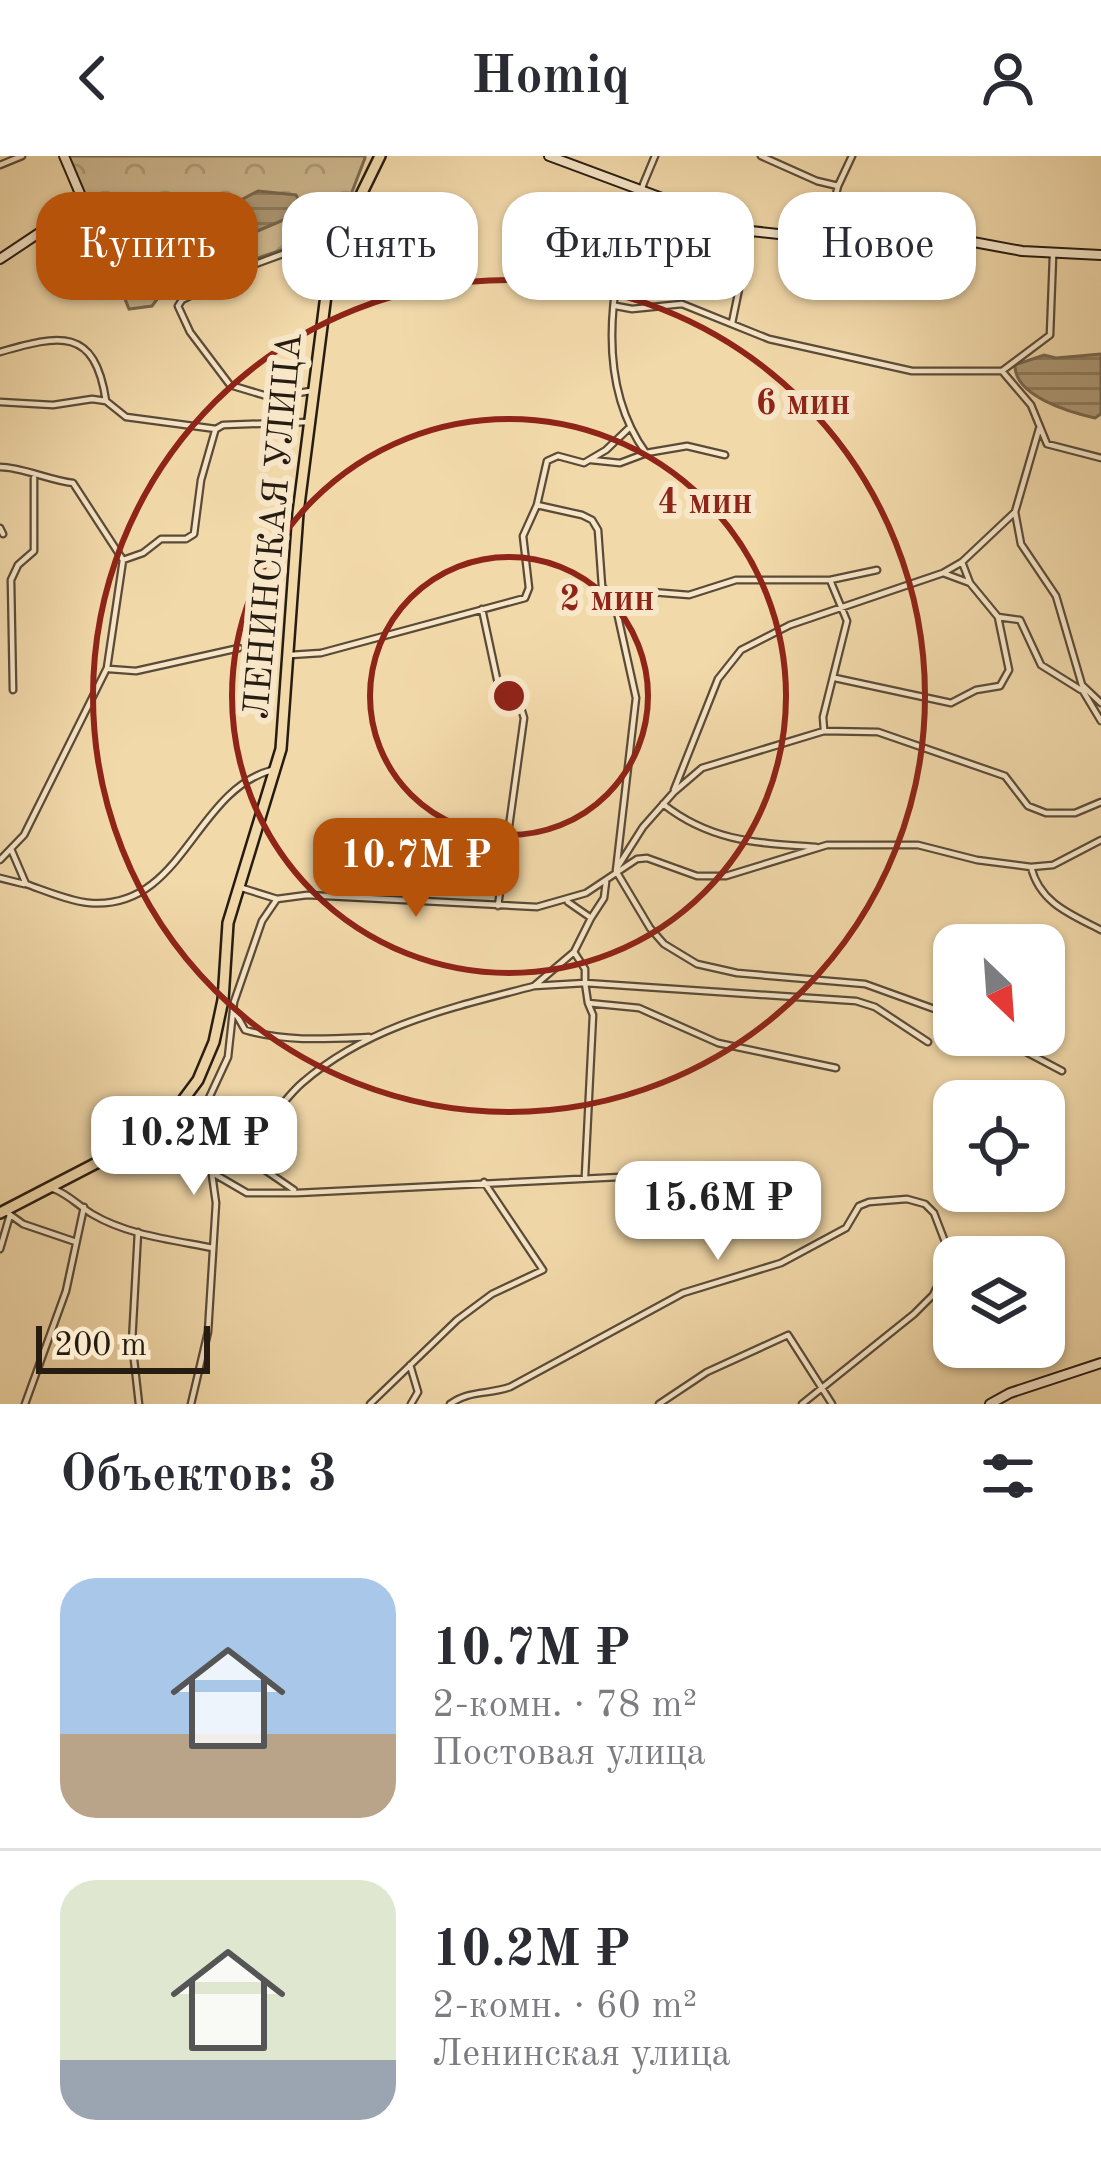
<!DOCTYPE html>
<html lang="ru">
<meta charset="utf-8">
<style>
:root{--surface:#fff;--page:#f2f2f3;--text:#2b2b33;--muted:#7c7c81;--line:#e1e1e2;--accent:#b45309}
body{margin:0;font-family:"Old Standard TT",serif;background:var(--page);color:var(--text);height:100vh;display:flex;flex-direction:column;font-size:45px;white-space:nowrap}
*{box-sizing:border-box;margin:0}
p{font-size:39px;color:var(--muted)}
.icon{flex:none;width:66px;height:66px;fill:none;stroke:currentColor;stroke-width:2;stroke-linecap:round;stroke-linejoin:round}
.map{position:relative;height:1248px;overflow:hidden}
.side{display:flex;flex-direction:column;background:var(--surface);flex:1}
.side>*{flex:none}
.top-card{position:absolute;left:36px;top:36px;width:1029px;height:108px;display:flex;gap:24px}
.needle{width:78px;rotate:155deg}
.controls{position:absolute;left:933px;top:768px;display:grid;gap:24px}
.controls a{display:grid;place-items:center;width:132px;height:132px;border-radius:24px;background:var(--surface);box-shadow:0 3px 9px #0004;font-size:60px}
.scale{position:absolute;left:36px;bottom:30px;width:174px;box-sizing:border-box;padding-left:12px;border:6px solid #271c12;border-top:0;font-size:33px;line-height:42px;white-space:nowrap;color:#271c12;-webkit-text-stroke:9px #f7e6c8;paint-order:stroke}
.price{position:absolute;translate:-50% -102px;padding:0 27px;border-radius:24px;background:#fff;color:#222;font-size:39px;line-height:78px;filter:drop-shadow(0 3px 6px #0008)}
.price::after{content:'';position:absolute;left:50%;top:72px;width:36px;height:27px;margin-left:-18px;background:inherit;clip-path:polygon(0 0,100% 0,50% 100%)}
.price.current{background:var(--accent);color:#fff}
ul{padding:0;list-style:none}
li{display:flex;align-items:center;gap:36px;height:300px;padding:0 60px}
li+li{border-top:3px solid var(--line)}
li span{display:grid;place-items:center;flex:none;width:336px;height:240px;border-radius:36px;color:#555}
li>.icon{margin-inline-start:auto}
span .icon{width:144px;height:144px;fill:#fffc;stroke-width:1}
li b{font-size:51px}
h2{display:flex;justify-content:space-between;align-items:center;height:144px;padding:0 60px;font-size:51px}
.chip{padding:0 42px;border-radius:36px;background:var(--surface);box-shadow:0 3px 9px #0004;font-size:42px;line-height:108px}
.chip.current{background:var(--accent);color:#fff}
header{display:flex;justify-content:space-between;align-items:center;height:156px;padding:0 60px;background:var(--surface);font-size:54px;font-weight:600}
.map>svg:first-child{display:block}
.forest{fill:url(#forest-crowns);stroke:#7b6a51;stroke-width:3}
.water{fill:url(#water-rules);stroke:#77674e;stroke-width:3}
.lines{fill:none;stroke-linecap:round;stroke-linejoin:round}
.street-casing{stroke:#5a4b38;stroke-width:9}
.secondary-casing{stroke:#271c12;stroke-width:12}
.primary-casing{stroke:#271c12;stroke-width:14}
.street{stroke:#f7e6c8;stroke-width:4.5}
.secondary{stroke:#f7e6c8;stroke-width:8}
.primary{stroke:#f2d9aa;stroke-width:9}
.ring{fill:none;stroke:#8f2418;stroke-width:6}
.labels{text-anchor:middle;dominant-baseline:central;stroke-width:12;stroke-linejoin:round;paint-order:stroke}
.street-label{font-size:36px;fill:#271c12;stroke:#f7e6c8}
.centre{fill:#8f2418;stroke:#f7e6c8;stroke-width:6}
.ring-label{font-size:36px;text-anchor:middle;font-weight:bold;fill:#8f2418;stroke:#f7e6c8;stroke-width:12;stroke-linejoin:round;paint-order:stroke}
</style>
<header><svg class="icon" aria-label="back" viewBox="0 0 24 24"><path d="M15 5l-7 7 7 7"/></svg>Homiq<svg class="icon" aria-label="person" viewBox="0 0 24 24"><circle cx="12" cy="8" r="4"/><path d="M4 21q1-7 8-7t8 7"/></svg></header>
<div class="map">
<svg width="1101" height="1248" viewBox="0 0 1101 1248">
<defs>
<pattern id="forest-crowns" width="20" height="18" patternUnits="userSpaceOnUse" patternTransform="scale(3)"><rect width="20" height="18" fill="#cfb990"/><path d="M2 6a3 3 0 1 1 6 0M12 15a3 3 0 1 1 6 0" fill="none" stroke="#b29e7b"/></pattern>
<pattern id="water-rules" width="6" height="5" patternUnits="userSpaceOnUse" patternTransform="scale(3)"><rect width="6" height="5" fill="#ad9976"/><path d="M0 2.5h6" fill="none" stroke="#8d7c5f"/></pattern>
</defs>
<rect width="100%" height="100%" fill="#f2d9aa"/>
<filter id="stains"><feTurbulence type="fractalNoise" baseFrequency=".00167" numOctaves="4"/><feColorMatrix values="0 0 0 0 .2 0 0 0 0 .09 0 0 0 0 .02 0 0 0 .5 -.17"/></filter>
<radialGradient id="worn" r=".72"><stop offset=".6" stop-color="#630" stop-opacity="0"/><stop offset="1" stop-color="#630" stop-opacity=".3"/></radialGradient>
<path class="forest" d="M68,0H365V2L350,41L323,59L317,82L216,116L215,101L238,88L230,72L200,85L152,150L129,153Z"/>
<path class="water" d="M258,35L296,39L305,55L255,76L243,71L236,53L239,45Z
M1101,198V258L1095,262C1069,256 1014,240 1015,209L1044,199L1056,202Z"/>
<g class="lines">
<g class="street-casing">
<path id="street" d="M655,0C616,88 586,214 646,297L687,290L725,299
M761,0L817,25L838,30
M0,9L22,0
M826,80L838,30L852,0
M1053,100L1050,179L1002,215L1031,249L1047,288L1101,302
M616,150L632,153L682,148L769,183L912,215H1002
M732,167L751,75
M0,196C59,179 95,170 106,245
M311,235L270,241L230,229L190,176L178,150L182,144L250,110L310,88L322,87L332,96
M0,246L53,249L92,243L106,245L126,261L216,273L223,269L308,266
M1039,273L1015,356L1021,388L1056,440L1082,529L1101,547
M591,304L620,307L644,298
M0,311C21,311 49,324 73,327L123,404
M537,349L582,359L592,364L598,374L602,430L615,447L636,542L616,715L650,772L664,788L697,808L737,817L865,828L954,860
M0,372L3,378
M123,404L143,397L161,383H186L194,378L201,324L215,275
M943,417L970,427
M615,447L639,435L689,439L736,424H830L877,414
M482,453L500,537L521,552L524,562L498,750
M998,461L1020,464L1041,509L1081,534
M290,499L321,497L525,442L529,432L523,380L537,349L547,305L558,300L584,307L606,294L628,273
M109,513L136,515L239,492
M835,522L951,547L976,534L1000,530L1009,514L998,461L970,427L962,406
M13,534L11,424L18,409L34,395V322
M1083,535L1101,565
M824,574L823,561L847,465L830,424
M674,634L718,523L741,494L790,469L943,417L962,406L1015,356
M663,648C711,686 758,687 816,691
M11,693L26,728C46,735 69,745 90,747C183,754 194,635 272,614
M0,704L24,679L107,512L123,404
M1031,711C1040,747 1070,758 1101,774
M617,712L643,671L674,636L702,612L824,575L878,576L1005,620L1028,650L1046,657H1075L1101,646
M0,722L24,728
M242,732L277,743
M568,746L591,762L574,796L585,813V827L856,845L875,851L928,886
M591,762L604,742L606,726
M574,796L534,830L585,827L588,847L639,852L718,887L836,912
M236,858L245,874C285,886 327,883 369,881
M994,879L1062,915
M259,977L251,994L262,1012L294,1034
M137,986L142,996L173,988L259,977C273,961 286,941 302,927C369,869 451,852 534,830
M173,988L202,957
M211,1016L247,1037H297L722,1016L742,1023
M585,1020L593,859L588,847
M51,1032C69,1038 77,1049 92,1058C127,1079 173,1084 213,1092
M5,1055L23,1068L76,1086
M138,1076L132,1186L139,1248
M0,1093L10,1059
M410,1209L418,1236L411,1248
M25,1248L66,1135L84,1051
M191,1248L208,1176L216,1047L203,955L228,901L234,846L262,765L277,743L307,739L537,751L586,737L637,703L647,702L697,720H726L827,689H918L977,704L1031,711L1053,709L1101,684
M370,1248L457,1164L492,1138L543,1114L484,1026
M450,1248C470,1234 487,1239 510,1231L683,1137L781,1107L846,1072L859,1050L869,1046L907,1043L925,1048L934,1057L947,1091L941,1123L933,1139L914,1158L802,1248
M659,1248L707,1216L788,1179L832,1248"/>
</g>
<g class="secondary-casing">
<path id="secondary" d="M549,0L751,75L816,82L930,78L1022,95L1101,99
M0,103L81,49V40L64,0
M990,1248L1010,1237L1101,1207"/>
</g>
<g class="primary-casing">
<path id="primary" d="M0,1057L137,986L166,967L198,924L214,886L223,844L228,767L281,593L298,357L331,100L380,0"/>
</g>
<use href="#street" class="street"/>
<use href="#secondary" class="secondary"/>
<use href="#primary" class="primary"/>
</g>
<g class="ring">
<circle cx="509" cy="540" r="139"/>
<circle cx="509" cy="540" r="277"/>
<circle cx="509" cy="540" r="416"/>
</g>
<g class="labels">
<g class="street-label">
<text transform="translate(275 370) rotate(-85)">ЛЕНИНСКАЯ УЛИЦА</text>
</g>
</g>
<circle cx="509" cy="540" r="18" class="centre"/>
<g class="ring-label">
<text x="803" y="258">6 мин</text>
<text x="705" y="357">4 мин</text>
<text x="607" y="454">2 мин</text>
</g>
<rect width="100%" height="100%" filter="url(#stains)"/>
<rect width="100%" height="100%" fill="url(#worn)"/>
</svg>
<div class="controls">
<a><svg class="needle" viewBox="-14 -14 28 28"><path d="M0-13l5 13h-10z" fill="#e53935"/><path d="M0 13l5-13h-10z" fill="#7c7c81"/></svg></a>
<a><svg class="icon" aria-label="locate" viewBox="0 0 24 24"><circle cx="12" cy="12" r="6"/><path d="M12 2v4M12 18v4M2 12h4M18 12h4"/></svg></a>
<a><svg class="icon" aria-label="layers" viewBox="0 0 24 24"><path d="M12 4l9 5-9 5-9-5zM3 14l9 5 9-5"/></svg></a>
</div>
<div class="scale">200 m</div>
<b class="price current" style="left:416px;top:764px">10.7M ₽</b>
<b class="price" style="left:194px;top:1042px">10.2M ₽</b>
<b class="price" style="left:718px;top:1107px">15.6M ₽</b>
<div class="top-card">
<a class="chip current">Купить</a>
<a class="chip">Снять</a>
<a class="chip">Фильтры</a>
<a class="chip">Новое</a>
</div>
</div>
<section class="side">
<h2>Объектов: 3<svg class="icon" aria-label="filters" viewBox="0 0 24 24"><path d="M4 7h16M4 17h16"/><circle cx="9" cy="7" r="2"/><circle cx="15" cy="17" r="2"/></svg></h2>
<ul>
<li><span style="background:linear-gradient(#a9c7e8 65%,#b9a48a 0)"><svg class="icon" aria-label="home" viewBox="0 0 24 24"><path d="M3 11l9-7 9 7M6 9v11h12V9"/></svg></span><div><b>10.7M ₽</b><p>2-комн. · 78 m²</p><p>Постовая улица</p></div></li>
<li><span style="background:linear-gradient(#dfe7d0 75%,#9aa5b1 0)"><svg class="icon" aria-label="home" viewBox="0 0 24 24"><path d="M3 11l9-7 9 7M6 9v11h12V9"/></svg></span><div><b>10.2M ₽</b><p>2-комн. · 60 m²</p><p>Ленинская улица</p></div></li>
</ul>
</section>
